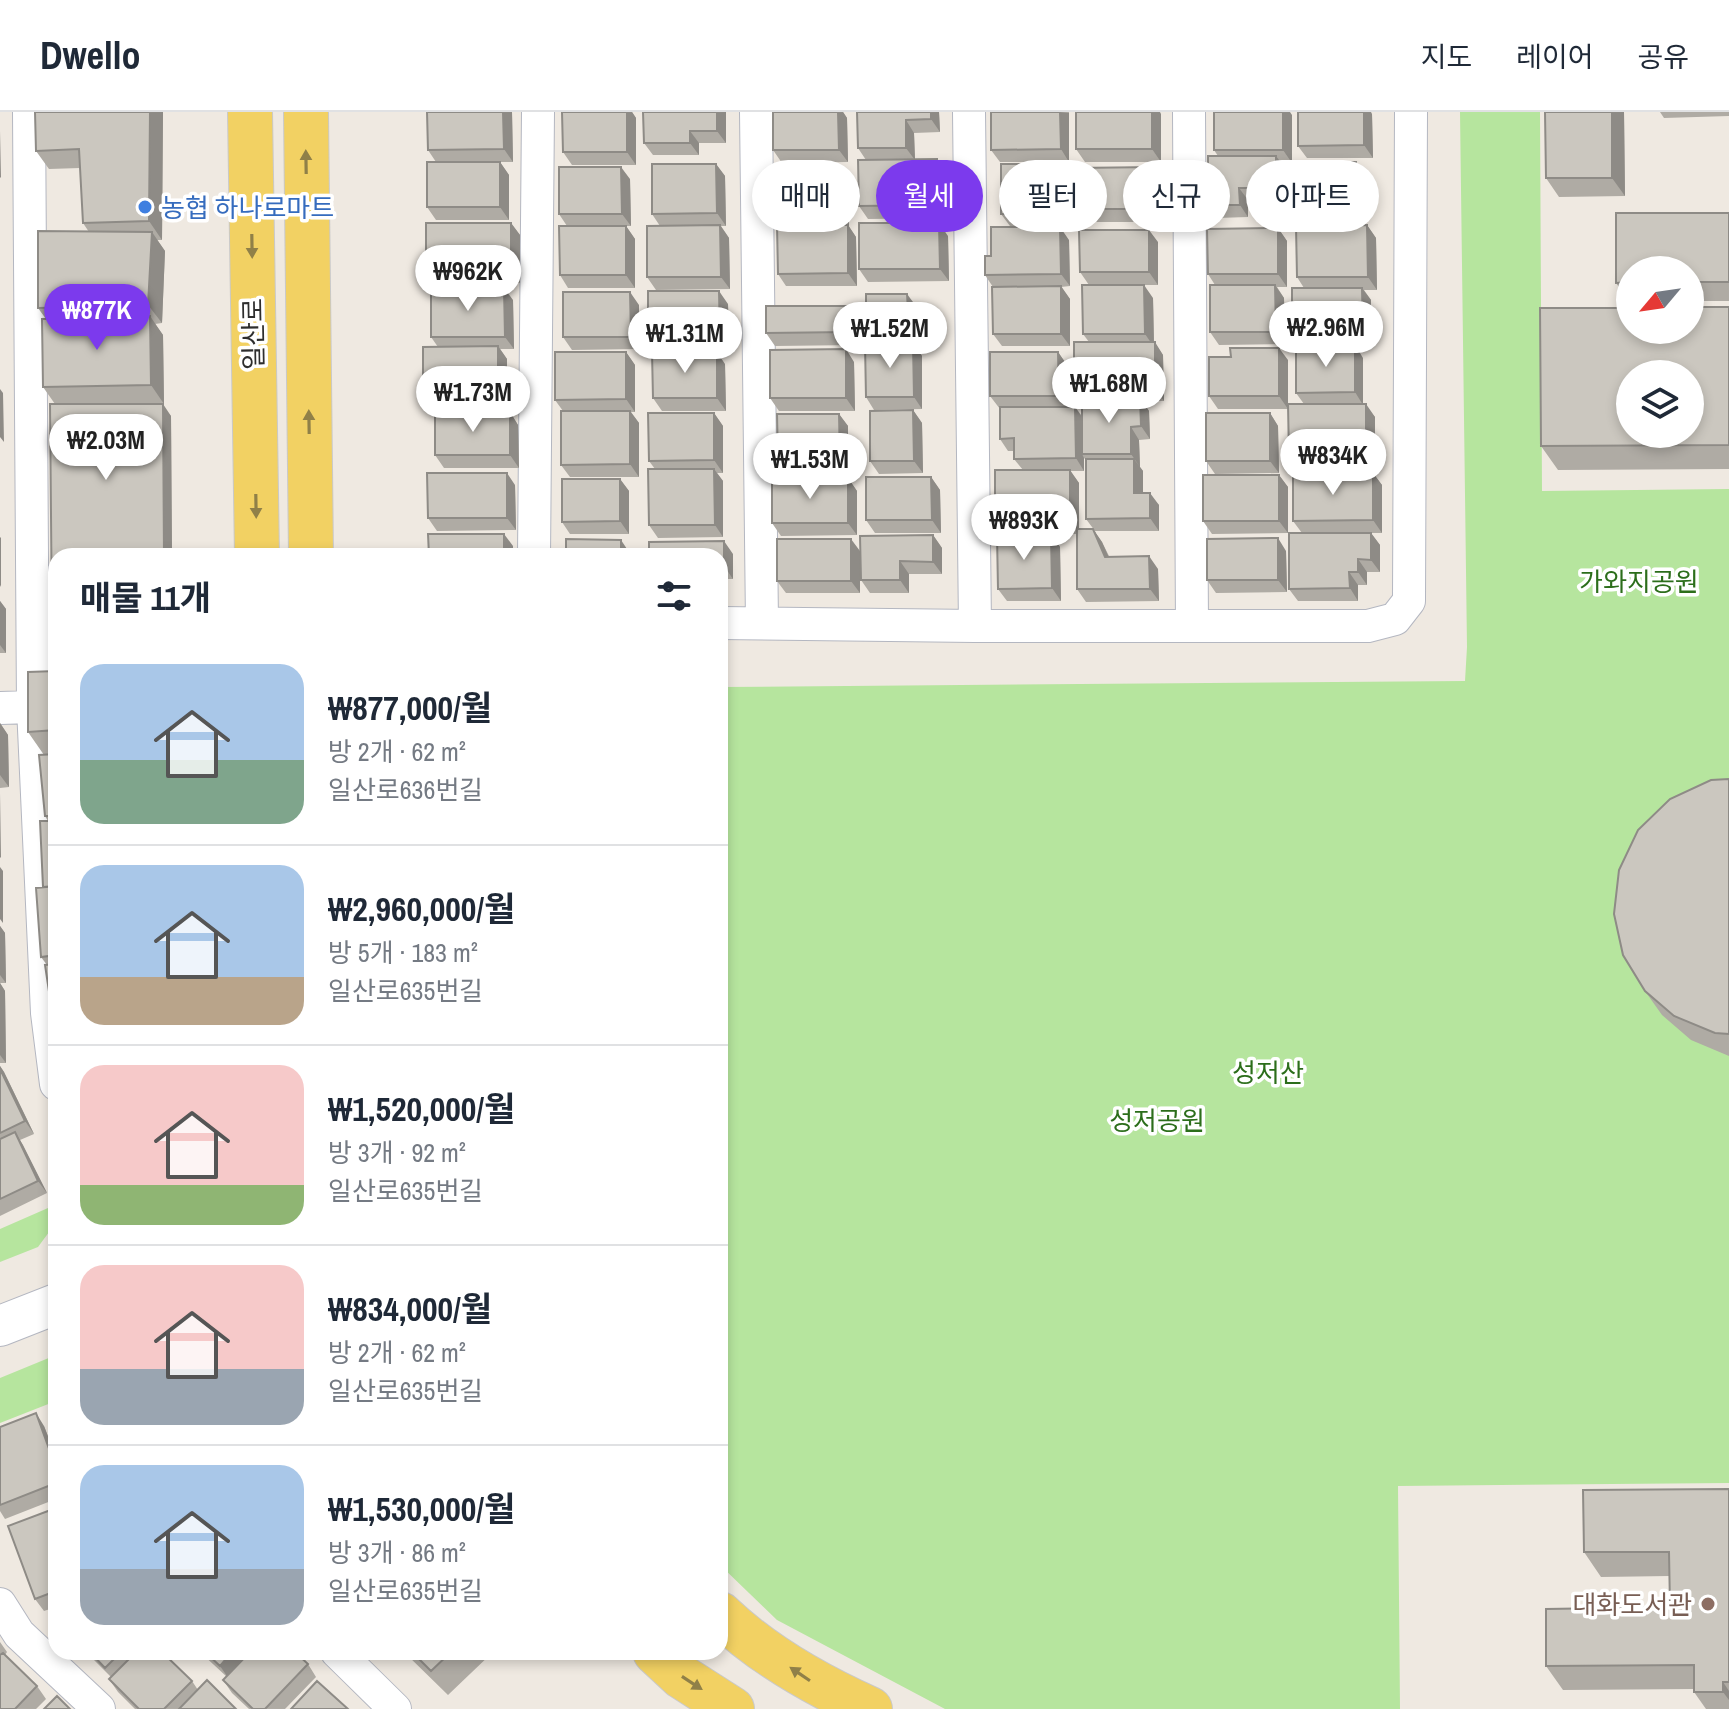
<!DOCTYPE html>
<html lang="ko">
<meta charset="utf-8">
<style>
:root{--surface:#fff;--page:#f6f6f7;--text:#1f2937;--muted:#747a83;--line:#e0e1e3;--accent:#7c3aed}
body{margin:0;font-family:"Archivo Narrow","Noto Sans KR",sans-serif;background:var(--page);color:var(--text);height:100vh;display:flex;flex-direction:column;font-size:30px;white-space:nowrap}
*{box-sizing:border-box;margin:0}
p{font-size:26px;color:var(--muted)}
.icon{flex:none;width:44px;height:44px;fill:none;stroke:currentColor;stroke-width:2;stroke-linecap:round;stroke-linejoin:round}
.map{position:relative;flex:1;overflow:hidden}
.drawer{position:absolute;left:48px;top:436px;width:680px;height:1112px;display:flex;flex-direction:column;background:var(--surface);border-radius:24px;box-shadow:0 4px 12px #0003}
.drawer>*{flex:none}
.banner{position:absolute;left:752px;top:48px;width:760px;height:72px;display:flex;gap:16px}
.needle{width:52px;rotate:241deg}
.fabs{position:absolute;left:1616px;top:144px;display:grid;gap:16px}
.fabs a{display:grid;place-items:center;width:88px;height:88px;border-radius:50%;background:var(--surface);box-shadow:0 4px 12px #0003;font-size:40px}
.price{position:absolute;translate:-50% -68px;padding:0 18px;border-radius:28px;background:#fff;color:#222;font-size:26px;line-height:52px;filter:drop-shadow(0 2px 4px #0008)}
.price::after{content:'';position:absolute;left:50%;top:48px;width:24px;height:18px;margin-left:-12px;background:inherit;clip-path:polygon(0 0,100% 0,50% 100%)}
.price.active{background:var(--accent);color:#fff}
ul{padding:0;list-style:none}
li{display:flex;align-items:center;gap:24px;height:200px;padding:0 32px}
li+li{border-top:2px solid var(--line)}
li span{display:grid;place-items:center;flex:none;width:224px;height:160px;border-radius:24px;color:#555}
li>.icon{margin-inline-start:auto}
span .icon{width:96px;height:96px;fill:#fffc;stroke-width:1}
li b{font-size:34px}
h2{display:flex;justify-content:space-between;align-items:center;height:96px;padding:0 32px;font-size:34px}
.pill{padding:0 28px;border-radius:36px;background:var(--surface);box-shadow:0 4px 12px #0003;font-size:28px;line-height:72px}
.pill.active{background:var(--accent);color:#fff}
header{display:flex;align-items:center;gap:48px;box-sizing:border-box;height:112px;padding:0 40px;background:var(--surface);border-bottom:2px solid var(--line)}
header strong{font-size:38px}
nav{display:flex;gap:44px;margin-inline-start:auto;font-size:28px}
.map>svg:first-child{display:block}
.green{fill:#b6e59e}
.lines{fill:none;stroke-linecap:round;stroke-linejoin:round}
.minor-casing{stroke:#b4b7c1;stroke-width:34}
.tertiary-casing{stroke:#b4b7c1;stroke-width:42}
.primary-casing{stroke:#c9c9c9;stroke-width:46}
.minor{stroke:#fff;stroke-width:32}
.tertiary{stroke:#fff;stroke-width:40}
.primary{stroke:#f2d163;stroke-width:44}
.wall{fill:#afaba4}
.shaded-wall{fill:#8e8b86}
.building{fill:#cbc7bf;stroke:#8e8b86;stroke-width:2;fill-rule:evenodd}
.oneway{fill:#908048}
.shop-dot{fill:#3f7fe0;stroke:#fff;stroke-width:3}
.education-dot{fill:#8d6e63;stroke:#fff;stroke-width:3}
.labels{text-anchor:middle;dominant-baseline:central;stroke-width:7;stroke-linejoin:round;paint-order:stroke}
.shop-label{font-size:26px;fill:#366cbe;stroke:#fff;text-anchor:start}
.street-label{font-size:26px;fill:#2e2e2e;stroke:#fff}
.park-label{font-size:26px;fill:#2c6e1b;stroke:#fff}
.education-label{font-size:26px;fill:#785e54;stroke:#fff;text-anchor:end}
</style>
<header>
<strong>Dwello</strong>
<nav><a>지도</a><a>레이어</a><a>공유</a></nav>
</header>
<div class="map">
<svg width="1729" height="1597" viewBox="0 0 1729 1597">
<rect width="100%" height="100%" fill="#efe9e1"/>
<path class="green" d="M1460,0H1540L1542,379L1729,377V1371L1398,1374L1400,1597H945L777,1508L720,1453V575L1465,569L1467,535Z
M48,1096L55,1112L38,1135L0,1150V1117Z
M56,1243V1289L0,1311V1266Z"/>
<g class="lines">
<g class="minor-casing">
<path id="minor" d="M29,0L33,595L47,901L56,972
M756,0L762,511
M969,0L975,514
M1189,0L1192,514
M534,444L538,0
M720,511L975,514H1368L1395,507L1409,489L1411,0
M0,596L33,595
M0,1492L19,1522L99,1597
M337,1540L395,1597"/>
</g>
<g class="tertiary-casing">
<path id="tertiary" d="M0,1214L56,1192"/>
</g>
<g class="primary-casing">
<path id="primary" d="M250,0L257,444
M306,0L311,444
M720,1502C763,1543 816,1573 870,1597
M655,1540L682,1565L732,1597"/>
</g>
<use href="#minor" class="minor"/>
<use href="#tertiary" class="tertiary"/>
<use href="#primary" class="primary"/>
</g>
<path class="wall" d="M35,0H163L162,128H157L165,139L162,211L155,212L163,223L164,292H159L171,304L172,444H56V520L52,514L55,292L43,275L46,207L38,196L89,120L83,111L80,56L49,57L36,39Z
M427,0H512L513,50H460H500L509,63V108H436L427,95L436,50L428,38Z
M562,0H632L636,6V53H572L563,40Z
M643,0H726V31H699V43H653L644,31Z
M773,0H843L847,6L848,50L782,51L773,38Z
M857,0H939L940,20L914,21L915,47H937L946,60V106L868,107L859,94L866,48L858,36Z
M991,0H1069V50H1000L991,38Z
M1624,0L1625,84L1559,85L1546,66Z
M1660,0H1729V4L1664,6Z
M1161,2V50H1085L1076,37Z
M1372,2L1373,46H1307L1298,34Z
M1292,3V51H1281L1285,56V89L1248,88V105L1217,106L1208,93L1218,44L1214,38Z
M716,52L725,64L726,114H721L729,126L730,177L656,178L647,165L660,114L652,102Z
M1057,52L1066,65L1067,114H1010L1001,102Z
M840,55L849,68V113H848L856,125L857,174H786L778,162L781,113L773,101Z
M1156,55L1164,68L1165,110H1083L1074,97Z
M1365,62V110H1317L1308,97Z
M630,67L631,114H626L635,127V176H568L560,163L567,114L559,102Z
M1616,101H1729V189H1690V158H1630L1629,189L1616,171Z
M511,111L520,123V171H435L426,159Z
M1367,113L1376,126L1377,178H1364L1371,188V232L1301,233L1292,220L1304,176L1297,165Z
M1278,116L1287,129V175H1277L1284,186L1285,232L1219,233L1210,220L1215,173L1208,162Z
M948,124L949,169L868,170L859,157Z
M1069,128L1070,174L1061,175L1070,187V234H1002L993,222V175L985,163L991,144Z
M1158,130V173H1089L1080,160Z
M1153,186L1154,230L1163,243L1164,289H1142L1149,299L1150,327L1139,328L1140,355L1143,359V381L1159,393V419H1095L1086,407V348L1084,346V359H1070L1079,371V417H1093L1102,430L1109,444L1158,457L1159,489L1086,490L1077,477V422H1004L995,410L1023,358L1014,347V339H1008L1000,327V297L990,284L1058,240L1067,253L1068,295H1075L1082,304V287L1074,277L1089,230L1083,222Z
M513,188L514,237H500L507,247V297H432L423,284L438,235L431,225Z
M728,192L729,238H657L648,226Z
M639,193V237L572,238L563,225Z
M849,194L858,206V233L775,234L766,221Z
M916,194V197L927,210L928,235H916L922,244V297L874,298L866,285L873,232L866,223Z
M1729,195V357L1558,358L1541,334Z
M626,240L635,253V300H631L639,311V365H570L561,353L563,299L555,288Z
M1231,245L1288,248V297H1218L1209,284Z
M1363,246V292L1375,305V335L1351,336L1352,358H1298L1289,345L1304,292L1296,281Z
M854,250L855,299H779L770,286Z
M725,252L726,299H662L653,286Z
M913,298L922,311L923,361L879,362L870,349Z
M510,300L518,313L519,356H444L435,343Z
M714,301L723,314V361H717L723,369V425L658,426L649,413L655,357L649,349Z
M1270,301L1278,314L1279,361L1215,362L1206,349Z
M839,302L848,314V360L787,361L778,348Z
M1373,361L1382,373V421H1371L1380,433V460H1367V473H1358V489H1298L1289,477L1302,421L1293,409Z
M1279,363L1288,375V421L1212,422L1203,409Z
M931,365L940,378L941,421H875L866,408Z
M848,366L857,379V423L781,424L772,411Z
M620,367L629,379V422H570L562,410Z
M515,373L516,418L437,419L428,406Z
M933,423L942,436V462H909V481H870L861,468Z
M1051,423L1060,435L1061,489H1007L998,477Z
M860,439V481H786L777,469Z
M1286,439L1287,480L1216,481L1207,468Z
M733,442V467H720V444Z
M0,489L6,497V541H0Z
M56,559V926L47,853L41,845L43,775L48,709L45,704L44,643L28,620Z
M0,611L8,623L9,675L0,676Z
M1729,667V944L1691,928L1662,903L1645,879Z
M0,814L5,821L6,871H0L5,879L6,951H0Z
M0,954L4,960L34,1022L20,1028L47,1081L0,1104Z
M44,1314L56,1345V1387L5,1407L0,1399V1315Z
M1729,1377V1597H1706L1694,1580V1577L1563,1578L1546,1554L1670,1495L1669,1464L1601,1465L1584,1440Z
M56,1396V1495L44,1499L35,1487Z
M0,1530L7,1540L5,1543L37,1574L46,1587L36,1597H0Z
M86,1540H162L192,1569L198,1578L236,1597H135L118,1580L109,1567L111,1565Z
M200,1540H295L308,1552L316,1565L285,1597H249L232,1581L223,1568L227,1565Z
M404,1540H493L448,1583Z"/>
<path class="shaded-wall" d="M150,0H163L162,128L149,109Z
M503,0H512L513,50L504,37Z
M627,0H632L636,6V53L627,40Z
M717,0H726V31L717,19Z
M838,0H843L847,6L848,50L839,38Z
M931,0H939L940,20L931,7Z
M1060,0L1069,1V50L1061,37Z
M1152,0H1160L1161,2V50L1152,37Z
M1283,0H1290L1292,3V51L1283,38Z
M1364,0H1371L1372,2L1373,46L1364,33Z
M1612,0H1624L1625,84L1612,66Z
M906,8L914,21L915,48L906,36Z
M0,19L1,66L0,65Z
M690,19L699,31V43L690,31Z
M1276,44L1285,56V89L1276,76Z
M937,47L946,60V106L937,93Z
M500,50L509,63V108L500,95Z
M1356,50L1365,62V110L1356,97Z
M716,52L725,64L726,114L717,101Z
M1057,52L1066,65L1067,114L1058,101Z
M621,55L630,67L631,114L622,102Z
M840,55L849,68V113L840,101Z
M1156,55L1164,68L1165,110L1156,97Z
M1239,76L1248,88V105L1240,93Z
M511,111L520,123V171L511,158Z
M939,111L948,124L949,169L940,157Z
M720,113L729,126L730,177L721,165Z
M848,113L856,125L857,174L848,161Z
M1367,113L1376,126L1377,178L1368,165Z
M626,114L635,127V176L626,163Z
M1060,115L1069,128L1070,174L1061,162Z
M1278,116L1287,129V175L1278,162Z
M1149,118L1158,130V173L1149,160Z
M152,120L165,139L162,211L148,193Z
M1144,173L1153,186L1154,235L1145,222Z
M1275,173L1284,186L1285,232L1276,220Z
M1061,174L1070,187V234L1061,222Z
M504,176L513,188L514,237L505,225Z
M1362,176L1371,188V232L1363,219Z
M719,179L728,192L729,238L720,226Z
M630,180L639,193V237L631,225Z
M907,182L916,194V210L908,198Z
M849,194L858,206V233L849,220Z
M919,197L927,210L928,235L919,222Z
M150,204L163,223L164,292L151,273Z
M1155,230L1163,243L1164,289L1155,277Z
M913,232L922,244V297L914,285Z
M1355,233L1363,246V293L1355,280Z
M498,234L507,247V297L498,284Z
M1279,236L1288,248V297L1279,284Z
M846,237L854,250L855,299L846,286Z
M626,240L635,253V300L626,287Z
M717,240L725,252L726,299L717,286Z
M1058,240L1067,253L1068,297L1059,284Z
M0,277L3,281L4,330L0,325Z
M1140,286L1149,299L1150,327L1141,314Z
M163,292L171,304L172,444H164Z
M1366,292L1375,305V335L1366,323Z
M1075,295L1084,308L1082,342L1084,346V359L1076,346Z
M913,298L922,311L923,361L914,349Z
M630,299L639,311V365L630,352Z
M510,300L518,313L519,356L510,343Z
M714,301L723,314V361L714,348Z
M1270,301L1278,314L1279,361L1270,349Z
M839,302L848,314V360L840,348Z
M1131,315L1139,328L1140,355L1131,342Z
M1342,323L1351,336L1352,358L1343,345Z
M1134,347L1143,359V393L1134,381Z
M714,357L723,369V425L715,413Z
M1070,358L1079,371V422L1070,409Z
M507,361L515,373L516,418L507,406Z
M1373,361L1382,373V421L1373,408Z
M1279,363L1288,375V421L1279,409Z
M931,365L940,378L941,421L932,408Z
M848,366L857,379V423L848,411Z
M620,367L629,379V422L620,409Z
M1150,381L1159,393V419L1150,406Z
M1093,417L1102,430L1114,457L1105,445Z
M1371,421L1380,433V460L1371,448Z
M504,422L513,434V444H504Z
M933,423L942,436V462L933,450Z
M1051,423L1060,435L1061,489L1052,476Z
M0,425L1,426V475L0,473Z
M1278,426L1286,439L1287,480L1278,468Z
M851,427L860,439V481L851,469Z
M621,428L629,440V444H621Z
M724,429L733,442V467L724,454Z
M1149,444L1158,457L1159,489L1150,477Z
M1358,447L1367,460V473L1358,460Z
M900,449L909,462V481L900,468Z
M1349,460L1358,473V489L1350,476Z
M0,489L6,497V541L0,533Z
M0,611L8,623L9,675L0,663Z
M0,681L1,746L0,745Z
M0,755L3,759V811L0,807Z
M0,814L5,821L6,871L0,863Z
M0,871L5,879L6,951L0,943Z
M0,954L4,960L34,1022L25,1009L0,957Z
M15,1020L23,1033L47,1081L38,1069Z
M36,1301L44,1314L56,1345V1356Z
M232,1540H253L229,1567L220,1554Z
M1723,1570L1729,1579V1588L1723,1580Z"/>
<path class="building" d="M35,0H150L149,109L83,111L79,37L36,39Z
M427,0H503L504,37L428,38Z
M562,0H627V40H563Z
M643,0H717V19H690V31H644Z
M773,0H838L839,38H773Z
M857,0H931V7L906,8V36H858Z
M991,0H1060L1061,37L991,38Z
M1076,0H1152V37H1076Z
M1214,0H1283V38H1214Z
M1298,0H1364V33L1298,34Z
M1545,0H1612V66H1546Z
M1208,44H1276V76H1239L1240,93H1208Z
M937,47V93L859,94L858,48Z
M427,50H500V95H427Z
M1307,50H1356V97H1308Z
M652,52H716L717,101L652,102Z
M1001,52H1057L1058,101L1001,102Z
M559,55H621L622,102H559Z
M773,55H840V101H773Z
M1156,55V97H1074V56Z
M1616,101H1729V170H1690V158H1630V170L1616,171Z
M426,111H511V158L426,159Z
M859,111H939L940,157H859Z
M720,113L721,165H647V114Z
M777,113H848V161L778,162Z
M1367,113L1368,165H1297L1296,114Z
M559,114H626V163H560Z
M991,115H1060L1061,162L985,163V144H991Z
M1278,116V162H1208L1207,117Z
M1079,118H1149V160H1080Z
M38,119L152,120L148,193L38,196Z
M1082,173H1144L1145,222H1083Z
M1210,173H1275L1276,220H1210Z
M1061,174V222H993L992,175Z
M431,176H504L505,225H431Z
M1292,176H1362L1363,219L1292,220Z
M648,179H719L720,226H648Z
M563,180H630L631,225H563Z
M866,182H907L908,198L919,197V222L866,223Z
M766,194H849V220L766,221Z
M1690,195H1729V333L1541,334L1540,196H1630V218H1690ZM1630,262H1690V322H1630Z
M150,204L151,273L43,275L42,207Z
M1074,230H1155V277H1074Z
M865,232H913L914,285H866Z
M1355,233V280L1296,281V234Z
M498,234V284H423V235Z
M1230,236H1279V284H1209V245H1231Z
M846,237V286H770V238Z
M555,240H626V287L555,288Z
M652,240H717V286H653Z
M990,240H1058L1059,284H990Z
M1140,286L1141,314L1131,315V342H1082V287Z
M50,292H163L164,444H56V514H52Z
M1288,292H1366V323H1342L1343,345H1289Z
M1000,295H1075L1076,346L1014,347V326L1000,327Z
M913,298L914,349H870V299Z
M561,299H630V352L561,353Z
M510,300V343H435V301Z
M648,301H714V348L649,349Z
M1206,301H1270V349H1206Z
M777,302H839L840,348H778Z
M1086,347H1134V381H1150V406L1086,407Z
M648,357H714L715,413H649Z
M995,358H1070V409L995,410Z
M427,361H507V406H428Z
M1373,361V408L1293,409V362Z
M1203,363H1279V409H1203Z
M866,365H931L932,408H866Z
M848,366V411H772V367Z
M562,367H620V409L562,410Z
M1077,417H1093L1105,445L1149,444L1150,477H1077Z
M1289,421H1371V448L1358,447V460H1349L1350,476L1289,477Z
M428,422H504V444H429Z
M933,423V450L900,449V468H861L860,424Z
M997,423H1051L1052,476L998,477Z
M1278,426V468H1207V427Z
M566,427L621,428V444H566Z
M777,427H851V469H777Z
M724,429V454H720V444H649V430Z
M56,559V618L28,620V560Z
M56,642V704H45L39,643Z
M1729,667V922L1715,921L1674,904L1645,879L1623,843L1614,802L1619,758L1638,718L1670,687L1711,668Z
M40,709H56V774L43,775Z
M56,774V843L41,845L36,776Z
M56,852V926L45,853Z
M0,957L25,1009L0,1021Z
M15,1020L38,1069L0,1087V1027Z
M56,1298V1313L50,1300Z
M36,1301L56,1356V1371L0,1393V1315Z
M1729,1377V1570H1723V1580H1694V1553L1546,1554V1497L1670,1495L1669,1440H1584L1583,1378Z
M56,1396V1479L35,1487L8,1414Z
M90,1540H121L105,1556Z
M136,1540H162L192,1569L164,1597H139L109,1567Z
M205,1540H232L220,1554Z
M250,1540H295L308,1552L265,1597H253L223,1568Z
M412,1540H451L431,1559Z
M3,1541L37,1574L15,1597H0V1543Z
M207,1568L236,1597H179Z
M317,1569L348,1597H291Z
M57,1584L70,1597H44Z"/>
<defs><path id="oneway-solid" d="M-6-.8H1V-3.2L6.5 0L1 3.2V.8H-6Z" transform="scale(2)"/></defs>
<g class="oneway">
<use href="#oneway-solid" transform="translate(306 50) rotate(-91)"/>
<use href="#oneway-solid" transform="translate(252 134) rotate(89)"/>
<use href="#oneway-solid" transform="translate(309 310) rotate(-91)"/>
<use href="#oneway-solid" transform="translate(256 394) rotate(89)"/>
<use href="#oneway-solid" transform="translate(800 1562) rotate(-146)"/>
<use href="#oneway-solid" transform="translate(692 1571) rotate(33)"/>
</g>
<circle class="shop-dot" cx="145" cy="95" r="8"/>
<circle class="education-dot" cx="1708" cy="1492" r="8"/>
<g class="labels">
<g class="shop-label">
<text x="161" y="95">농협 하나로마트</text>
</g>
<g class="street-label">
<text transform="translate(253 222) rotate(-91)">일산로</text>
</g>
<g class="park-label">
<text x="1639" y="469">가와지공원</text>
<text x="1268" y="960">성저산</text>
<text x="1157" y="1008">성저공원</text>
</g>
<g class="education-label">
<text x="1692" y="1492">대화도서관</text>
</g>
</g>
</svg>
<div class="fabs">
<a><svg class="needle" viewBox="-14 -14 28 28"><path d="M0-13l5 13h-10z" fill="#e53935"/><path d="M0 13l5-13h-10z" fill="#747a83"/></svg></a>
<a><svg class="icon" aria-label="layers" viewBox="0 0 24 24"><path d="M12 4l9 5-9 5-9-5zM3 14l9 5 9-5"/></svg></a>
</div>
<b class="price" style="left:468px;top:201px">₩962K</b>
<b class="price active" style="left:97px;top:240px">₩877K</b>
<b class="price" style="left:1326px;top:257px">₩2.96M</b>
<b class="price" style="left:890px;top:258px">₩1.52M</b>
<b class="price" style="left:685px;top:263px">₩1.31M</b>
<b class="price" style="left:1109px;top:313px">₩1.68M</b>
<b class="price" style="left:473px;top:322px">₩1.73M</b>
<b class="price" style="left:106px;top:370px">₩2.03M</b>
<b class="price" style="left:1333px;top:385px">₩834K</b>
<b class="price" style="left:810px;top:389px">₩1.53M</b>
<b class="price" style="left:1024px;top:450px">₩893K</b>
<div class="banner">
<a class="pill">매매</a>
<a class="pill active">월세</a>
<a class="pill">필터</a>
<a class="pill">신규</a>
<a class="pill">아파트</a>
</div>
<section class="drawer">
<h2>매물 11개<svg class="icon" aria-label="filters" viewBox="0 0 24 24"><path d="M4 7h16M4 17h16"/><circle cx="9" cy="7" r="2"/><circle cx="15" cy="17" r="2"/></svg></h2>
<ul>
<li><span style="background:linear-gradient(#a9c7e8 60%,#7fa58c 0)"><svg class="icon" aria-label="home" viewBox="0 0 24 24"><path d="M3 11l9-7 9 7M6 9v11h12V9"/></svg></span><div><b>₩877,000/월</b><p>방 2개 · 62 m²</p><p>일산로636번길</p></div></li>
<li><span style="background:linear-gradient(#a9c7e8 70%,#b9a48a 0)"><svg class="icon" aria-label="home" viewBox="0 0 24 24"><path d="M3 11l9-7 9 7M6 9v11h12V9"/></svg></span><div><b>₩2,960,000/월</b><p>방 5개 · 183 m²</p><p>일산로635번길</p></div></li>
<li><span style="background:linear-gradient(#f6c9c9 75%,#8fb573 0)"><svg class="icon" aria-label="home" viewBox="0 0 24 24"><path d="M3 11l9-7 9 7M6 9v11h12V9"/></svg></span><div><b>₩1,520,000/월</b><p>방 3개 · 92 m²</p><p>일산로635번길</p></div></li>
<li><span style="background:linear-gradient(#f6c9c9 65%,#9aa5b1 0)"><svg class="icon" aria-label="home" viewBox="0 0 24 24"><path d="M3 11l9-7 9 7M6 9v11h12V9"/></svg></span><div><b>₩834,000/월</b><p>방 2개 · 62 m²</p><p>일산로635번길</p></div></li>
<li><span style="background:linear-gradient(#a9c7e8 65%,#9aa5b1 0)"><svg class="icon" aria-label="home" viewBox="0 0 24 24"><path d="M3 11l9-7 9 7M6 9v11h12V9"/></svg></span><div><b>₩1,530,000/월</b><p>방 3개 · 86 m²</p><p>일산로635번길</p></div></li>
</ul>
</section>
</div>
